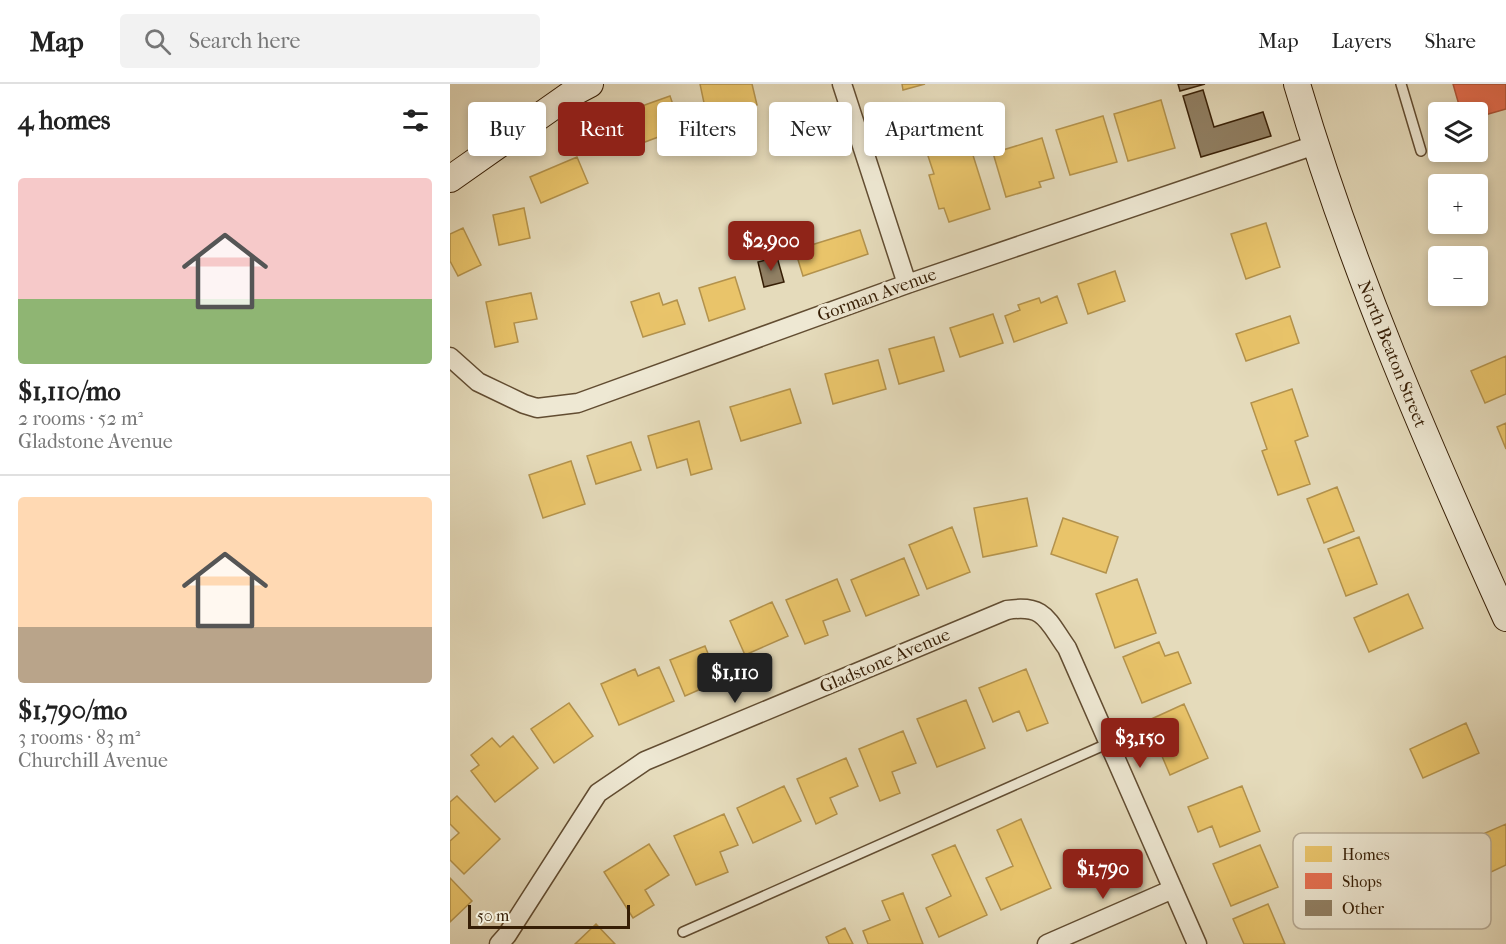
<!DOCTYPE html>
<meta charset="utf-8">
<style>
:root{--surface:#fff;--page:#f2f2f2;--text:#222;--muted:#767676;--line:#e0e0e0;--accent:#8f2418}
body{margin:0;font-family:"IM FELL French Canon",serif;background:var(--page);color:var(--text);height:100vh;display:flex;flex-direction:column;font-size:22px;white-space:nowrap}
*{box-sizing:border-box;margin:0}
p{font-size:20px;color:var(--muted)}
.icon{flex:none;width:33px;height:33px;fill:none;stroke:currentColor;stroke-width:2;stroke-linecap:round;stroke-linejoin:round}
.map{position:relative;flex:1;overflow:hidden}
.details{display:flex;flex-direction:column;background:var(--surface);width:450px}
.details>*{flex:none}
.guide{position:absolute;left:18px;top:18px;width:570px;height:54px;display:flex;gap:12px}
.controls{position:absolute;left:978px;top:18px;display:grid;gap:12px}
.controls a{display:grid;place-items:center;width:60px;height:60px;border-radius:6px;background:var(--surface);box-shadow:0 3px 9px #0003;font-size:30px}
.scale{position:absolute;left:18px;bottom:15px;width:162px;box-sizing:border-box;padding-left:6px;border:3px solid #361e05;border-top:0;font-size:16px;line-height:21px;white-space:nowrap;color:#361e05;-webkit-text-stroke:4px #eee8d3;paint-order:stroke}
.price{position:absolute;translate:-50% -51px;padding:0 14px;border-radius:6px;background:var(--accent);color:#fff;font-size:20px;line-height:39px;filter:drop-shadow(0 2px 3px #0008)}
.price::after{content:'';position:absolute;left:50%;top:36px;width:18px;height:14px;margin-left:-9px;background:inherit;clip-path:polygon(0 0,100% 0,50% 100%)}
.price.on{background:#222;color:#fff}
ul{padding:0;list-style:none}
li{display:grid;align-content:center;gap:12px;height:318px;padding:0 18px}
li+li{border-top:2px solid var(--line)}
li span{display:grid;place-items:center;height:186px;border-radius:6px;color:#555}
li>.icon{margin-inline-start:auto}
span .icon{width:108px;height:108px;fill:#fffc;stroke-width:1}
li b{font-size:26px}
h2{display:flex;justify-content:space-between;align-items:center;height:72px;padding:0 18px;font-size:26px}
.pill{padding:0 21px;border-radius:6px;background:var(--surface);box-shadow:0 3px 9px #0003;font-size:21px;line-height:54px}
.pill.on{background:var(--accent);color:#fff}
header{display:flex;align-items:center;gap:36px;box-sizing:border-box;height:84px;padding:0 30px;background:var(--surface);border-bottom:2px solid var(--line)}
header strong{font-size:28px}
nav{display:flex;gap:33px;margin-inline-start:auto;font-size:21px}
.search{width:420px;height:54px;background:var(--page);display:flex;align-items:center;gap:15px;box-sizing:border-box;padding:0 21px;border-radius:6px;color:var(--muted);font-size:22px}
main{display:flex;flex:1;min-height:0}
.map>svg:first-child{display:block}
.homes{fill:#e9c46a;stroke:#b3924c;stroke-width:1.5}
.shops{fill:#e76f51;stroke:#b2573a;stroke-width:1.5}
.building{fill:#918064;stroke:#361e05;stroke-width:1.5}
.lines{fill:none;stroke-linecap:round;stroke-linejoin:round}
.lane-casing{stroke:#624d32;stroke-width:12}
.street-casing{stroke:#624d32;stroke-width:21}
.secondary-casing{stroke:#361e05;stroke-width:28}
.lane{stroke:#eee8d3;stroke-width:9}
.street{stroke:#eee8d3;stroke-width:18}
.secondary{stroke:#eee8d3;stroke-width:26}
.labels{text-anchor:middle;dominant-baseline:central;stroke-width:6;stroke-linejoin:round;paint-order:stroke}
.street-label{font-size:18px;fill:#361e05;stroke:#eee8d3}
.key{fill:#eee8d3;stroke:#b7ab95;stroke-width:1.5}
.key-label{font-size:16px;fill:#361e05}
</style>
<header>
<strong>Map</strong>
<div class="search"><svg class="icon" aria-label="search" viewBox="0 0 24 24"><circle cx="10" cy="10" r="6"/><path d="M15 15l6 6"/></svg>Search here</div>
<nav><a>Map</a><a>Layers</a><a>Share</a></nav>
</header>
<main>
<section class="details">
<h2>4 homes<svg class="icon" aria-label="filters" viewBox="0 0 24 24"><path d="M4 7h16M4 17h16"/><circle cx="9" cy="7" r="2"/><circle cx="15" cy="17" r="2"/></svg></h2>
<ul>
<li><span style="background:linear-gradient(#f6c9c9 65%,#8fb573 0)"><svg class="icon" aria-label="home" viewBox="0 0 24 24"><path d="M3 11l9-7 9 7M6 9v11h12V9"/></svg></span><div><b>$1,110/mo</b><p>2 rooms · 52 m²</p><p>Gladstone Avenue</p></div></li>
<li><span style="background:linear-gradient(#ffd9b3 70%,#b9a48a 0)"><svg class="icon" aria-label="home" viewBox="0 0 24 24"><path d="M3 11l9-7 9 7M6 9v11h12V9"/></svg></span><div><b>$1,790/mo</b><p>3 rooms · 83 m²</p><p>Churchill Avenue</p></div></li>
</ul>
</section>
<div class="map">
<svg width="1056" height="860" viewBox="0 0 1056 860">
<rect width="100%" height="100%" fill="#e5dbbb"/>
<filter id="stains"><feTurbulence type="fractalNoise" baseFrequency=".00333" numOctaves="4"/><feColorMatrix values="0 0 0 0 .2 0 0 0 0 .09 0 0 0 0 .02 0 0 0 .5 -.17"/></filter>
<radialGradient id="worn" r=".72"><stop offset=".6" stop-color="#630" stop-opacity="0"/><stop offset="1" stop-color="#630" stop-opacity=".3"/></radialGradient>
<path class="homes" d="M250,0H302L307,21L257,33Z
M452,0H475L453,6Z
M220,12L229,38L208,45L211,52L187,61L175,28Z
M711,16L725,64L678,77L664,30Z
M653,32L667,78L620,91L606,46Z
M515,46L540,125L499,138L494,124L489,125L479,91L484,90L477,69L495,62L492,54Z
M592,54L604,94L589,98L591,103L556,113L543,69Z
M127,73L138,99L91,119L80,93Z
M74,124L80,154L49,161L43,131Z
M816,139L830,183L796,195L781,150Z
M13,144L31,181L8,192L0,177V150Z
M410,146L418,170L353,192L345,166Z
M665,187L675,217L638,230L628,200Z
M285,193L295,225L259,237L249,204Z
M81,209L87,235L64,239L68,258L45,263L36,218Z
M209,209L213,221L227,216L235,240L193,253L181,218Z
M607,212L617,239L564,258L555,232L570,226L568,221L589,214L591,219Z
M543,230L553,259L510,273L500,244Z
M840,232L849,259L796,277L786,250Z
M484,253L494,287L449,300L439,265Z
M1056,272V310L1035,319L1021,287Z
M428,276L436,305L383,320L375,290Z
M340,305L351,339L291,357L280,323Z
M842,305L858,352L845,357L860,400L828,411L812,367L817,365L801,319Z
M249,337L262,385L241,391L237,375L207,384L198,352Z
M1056,339V365L1047,343Z
M181,358L191,386L146,400L137,372Z
M121,377L135,420L93,434L79,391Z
M887,403L904,447L874,459L857,415Z
M577,414L587,462L533,473L524,424Z
M613,434L668,453L656,489L601,470Z
M502,443L520,488L477,505L459,461Z
M909,453L927,500L896,512L878,465Z
M454,474L469,511L416,532L401,496Z
M387,495L400,527L373,537L378,551L355,560L336,516Z
M687,495L706,549L665,564L646,510Z
M958,510L973,544L919,568L904,534Z
M322,518L338,552L295,571L280,537Z
M709,558L715,572L728,568L741,599L692,619L673,573Z
M255,562L269,597L235,612L220,576Z
M209,583L224,617L169,641L151,600L185,585L188,592Z
M576,585L598,639L577,647L569,627L543,638L529,604Z
M516,616L535,664L487,683L467,635Z
M119,619L143,652L104,679L81,645Z
M734,620L758,674L720,691L697,637Z
M1016,639L1029,669L973,694L960,665Z
M453,647L466,679L442,688L450,709L430,717L409,665Z
M63,652L88,684L45,718L21,687L29,681L21,671L42,654L50,663Z
M396,674L408,702L380,714L387,730L366,740L347,695Z
M334,702L351,737L303,759L287,724Z
M792,702L810,747L770,763L762,742L748,748L738,723Z
M7,712L50,755L14,790L0,776V757L9,749L0,740V718Z
M274,730L288,761L270,768L278,788L246,801L224,752Z
M571,735L601,804L551,826L536,794L563,782L547,746Z
M1056,740V781L1024,796L1008,761Z
M199,760L219,791L195,806L204,821L183,834L154,788Z
M505,761L537,831L489,853L476,824L501,812L482,771Z
M810,761L828,803L781,822L763,780Z
M0,794L22,817L0,838Z
M453,809L473,860H418L413,847L440,836L432,817Z
M818,820L835,860H794L783,835Z
M146,840L165,860H125Z
M395,844L403,860H379L376,853Z"/>
<path class="shops" d="M1003,0H1056V25L1028,33V28H1011Z"/>
<path class="building" d="M728,0H755L730,7Z
M753,6L764,43L813,28L821,52L751,73L733,12Z
M327,173L334,198L314,203L308,178Z"/>
<g class="lines">
<g class="lane-casing">
<path id="lane" d="M951,0L971,67
M233,848L659,659"/>
</g>
<g class="street-casing">
<path id="street" d="M392,0L457,200
M0,273L28,298L74,320L87,324L128,319L457,200L865,61
M49,860L57,851L148,709L195,677L557,526C595,520 597,536 617,564L747,860
M597,860L723,805"/>
</g>
<g class="secondary-casing">
<path id="secondary" d="M847,0C901,184 977,359 1056,534
M0,95L121,10L140,0"/>
</g>
<use href="#lane" class="lane"/>
<use href="#street" class="street"/>
<use href="#secondary" class="secondary"/>
</g>
<g class="labels">
<g class="street-label">
<text transform="translate(427 211) rotate(-20)">Gorman Avenue</text>
<text transform="translate(942 270) rotate(68)">North Beaton Street</text>
<text transform="translate(435 577) rotate(-23)">Gladstone Avenue</text>
</g>
</g>
<rect x="843" y="749" width="198" height="96" rx="9" class="key"/>
<rect x="855" y="762" width="27" height="16" fill="#e9c46a"/>
<rect x="855" y="789" width="27" height="16" fill="#e76f51"/>
<rect x="855" y="816" width="27" height="16" fill="#918064"/>
<g class="key-label">
<text x="892" y="776">Homes</text>
<text x="892" y="803">Shops</text>
<text x="892" y="830">Other</text>
</g>
<rect width="100%" height="100%" filter="url(#stains)"/>
<rect width="100%" height="100%" fill="url(#worn)"/>
</svg>
<div class="controls">
<a><svg class="icon" aria-label="layers" viewBox="0 0 24 24"><path d="M12 4l9 5-9 5-9-5zM3 14l9 5 9-5"/></svg></a>
<a>+</a>
<a>−</a>
</div>
<div class="scale">50 m</div>
<b class="price" style="left:321px;top:188px">$2,900</b>
<b class="price on" style="left:285px;top:620px">$1,110</b>
<b class="price" style="left:690px;top:685px">$3,150</b>
<b class="price" style="left:653px;top:816px">$1,790</b>
<div class="guide">
<a class="pill">Buy</a>
<a class="pill on">Rent</a>
<a class="pill">Filters</a>
<a class="pill">New</a>
<a class="pill">Apartment</a>
</div>
</div>
</main>
